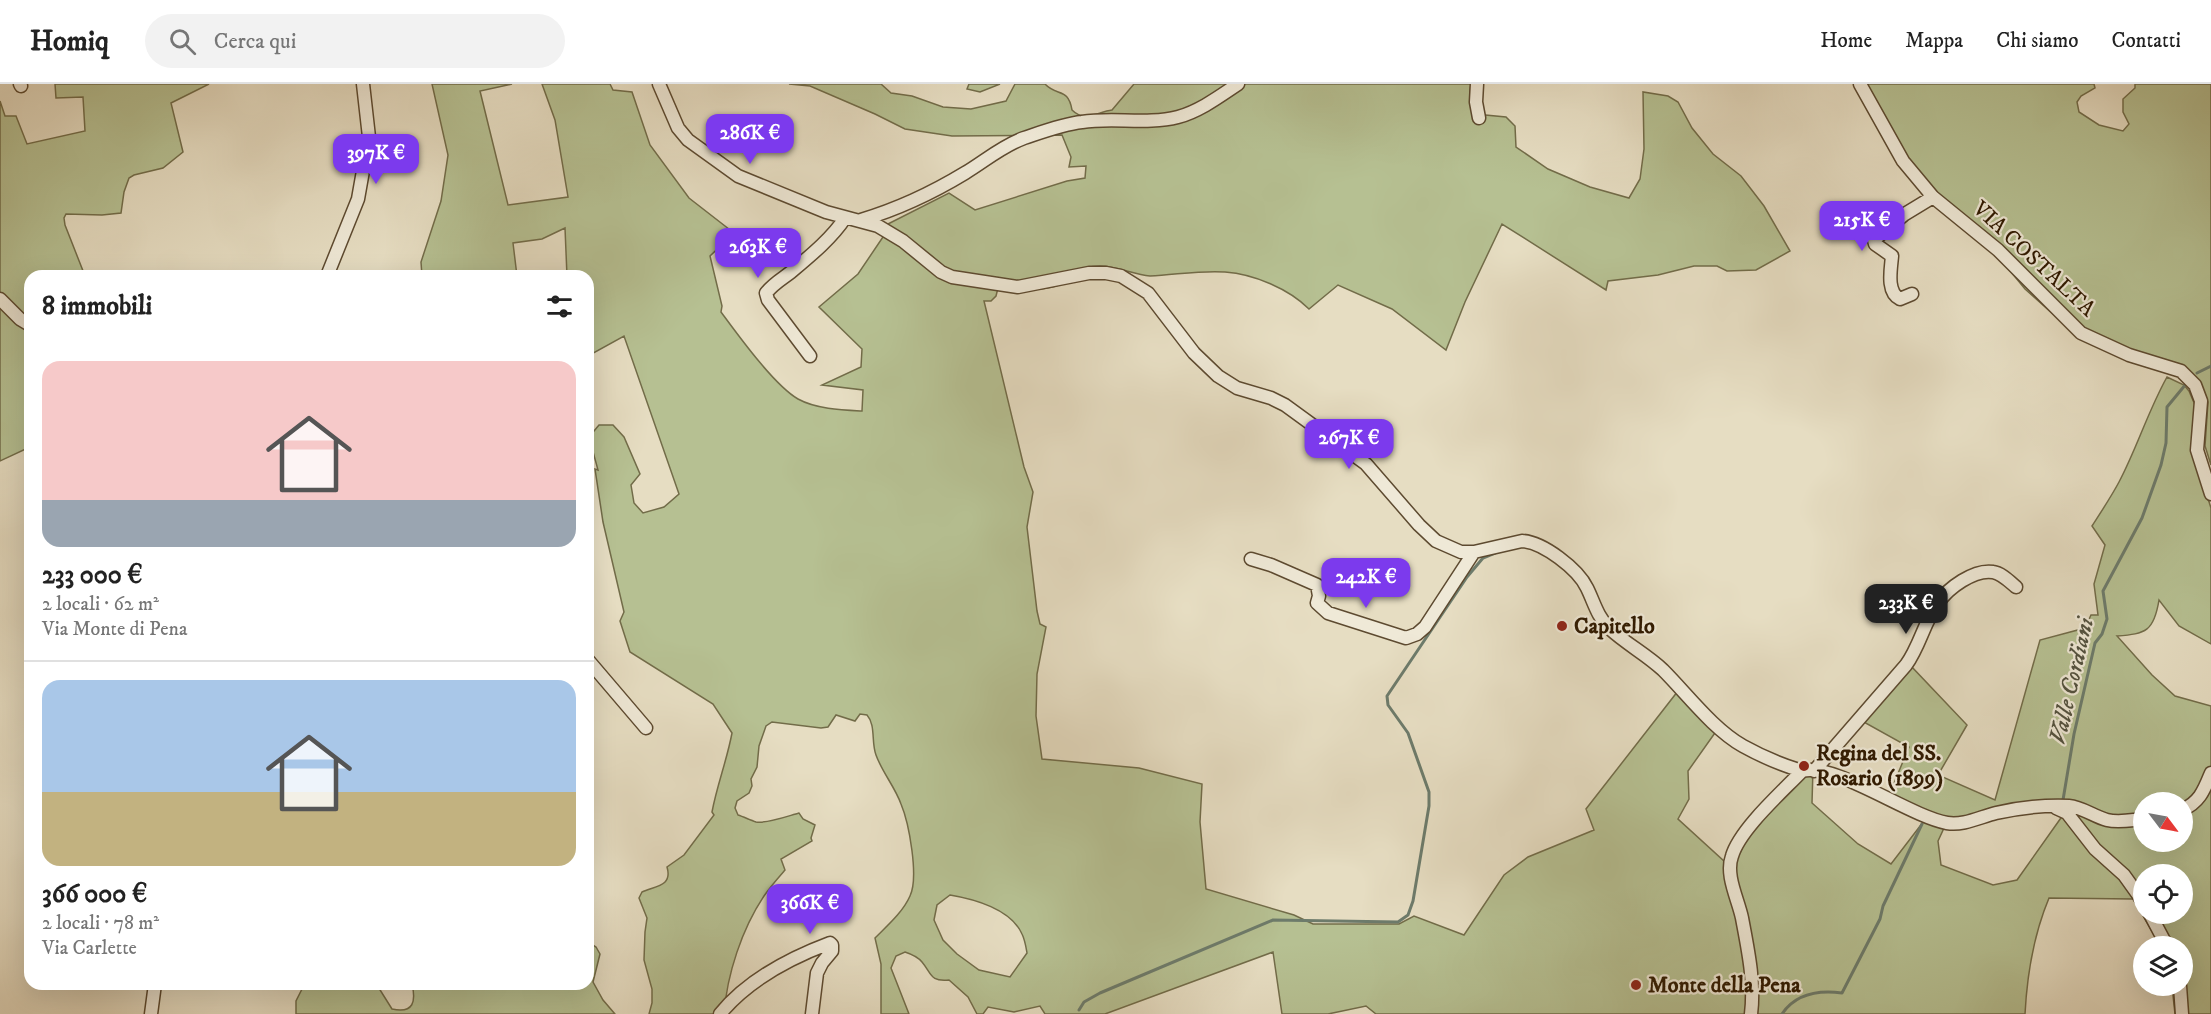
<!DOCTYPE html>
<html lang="it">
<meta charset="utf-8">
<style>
:root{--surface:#fff;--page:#f2f2f2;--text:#222;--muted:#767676;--line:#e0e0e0;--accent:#7c3aed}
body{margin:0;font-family:"IM FELL DW Pica",serif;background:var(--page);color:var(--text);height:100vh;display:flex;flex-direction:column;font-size:22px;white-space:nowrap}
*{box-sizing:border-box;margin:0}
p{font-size:20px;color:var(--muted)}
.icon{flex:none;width:33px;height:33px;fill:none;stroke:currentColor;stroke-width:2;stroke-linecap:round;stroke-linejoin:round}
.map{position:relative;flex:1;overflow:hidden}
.panel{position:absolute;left:24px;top:186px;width:570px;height:720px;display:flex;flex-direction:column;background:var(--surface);border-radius:18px;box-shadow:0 6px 24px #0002}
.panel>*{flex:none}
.needle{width:39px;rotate:122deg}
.fabs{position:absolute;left:2133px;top:708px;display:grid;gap:12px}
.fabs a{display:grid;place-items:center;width:60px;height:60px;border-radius:50%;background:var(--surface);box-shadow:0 6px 24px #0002;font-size:30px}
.price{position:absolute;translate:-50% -51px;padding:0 14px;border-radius:12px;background:var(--accent);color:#fff;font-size:20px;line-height:39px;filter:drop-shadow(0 2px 3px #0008)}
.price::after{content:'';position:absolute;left:50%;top:36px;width:18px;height:14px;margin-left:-9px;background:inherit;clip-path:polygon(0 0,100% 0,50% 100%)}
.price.on{background:#222;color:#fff}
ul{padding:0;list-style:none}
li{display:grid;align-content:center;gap:12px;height:318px;padding:0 18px}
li+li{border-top:2px solid var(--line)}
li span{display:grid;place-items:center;height:186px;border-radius:18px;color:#555}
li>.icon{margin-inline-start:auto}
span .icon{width:108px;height:108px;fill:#fffc;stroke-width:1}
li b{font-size:26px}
h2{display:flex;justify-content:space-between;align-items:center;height:72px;padding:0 18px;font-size:26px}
header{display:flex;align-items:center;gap:36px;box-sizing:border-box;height:84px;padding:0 30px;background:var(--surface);border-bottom:2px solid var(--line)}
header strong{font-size:28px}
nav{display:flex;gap:33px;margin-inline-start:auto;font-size:21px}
.search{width:420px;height:54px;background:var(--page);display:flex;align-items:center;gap:15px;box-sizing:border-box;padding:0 21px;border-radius:33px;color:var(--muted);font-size:22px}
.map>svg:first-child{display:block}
.green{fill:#b6c092;stroke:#726c49;stroke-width:1.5;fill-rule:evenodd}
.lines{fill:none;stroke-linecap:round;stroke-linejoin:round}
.stream{stroke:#6d7b6b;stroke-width:3}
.minor-casing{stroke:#5d4a30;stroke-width:15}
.minor{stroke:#efe9d7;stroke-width:12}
.poi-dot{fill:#8f2418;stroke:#efe9d7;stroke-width:2}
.labels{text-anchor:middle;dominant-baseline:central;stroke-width:4.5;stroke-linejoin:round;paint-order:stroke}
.street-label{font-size:22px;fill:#2f1900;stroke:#efe9d7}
.poi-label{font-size:22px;font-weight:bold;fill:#2f1900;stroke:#efe9d7;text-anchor:start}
.water-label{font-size:24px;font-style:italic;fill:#53523f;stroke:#efe9d7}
</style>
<header>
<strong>Homiq</strong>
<div class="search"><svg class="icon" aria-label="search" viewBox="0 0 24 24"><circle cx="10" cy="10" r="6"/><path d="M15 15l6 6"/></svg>Cerca qui</div>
<nav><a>Home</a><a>Mappa</a><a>Chi siamo</a><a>Contatti</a></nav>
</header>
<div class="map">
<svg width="2211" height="930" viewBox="0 0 2211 930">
<rect width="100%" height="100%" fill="#e6ddc2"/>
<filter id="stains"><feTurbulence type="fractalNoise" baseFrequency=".00333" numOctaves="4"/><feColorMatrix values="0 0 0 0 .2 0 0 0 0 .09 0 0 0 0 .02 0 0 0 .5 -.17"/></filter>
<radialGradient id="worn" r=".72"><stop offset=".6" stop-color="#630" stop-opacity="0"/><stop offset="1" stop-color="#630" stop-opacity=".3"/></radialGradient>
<path class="green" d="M55,0H209L171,19L183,68L163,84L134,91L129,94L124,108L121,129L102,131L66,130L64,134L65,141L85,192H30V363L0,377V17L5,32H16L27,60L85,47L83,13L56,14Z
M432,0H512L480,7L508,121L568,113L555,36L542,0H610L613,6L632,8L650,61L689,114L734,149L710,172L722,222L721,228C738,251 774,301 798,315C816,325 842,326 862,327L863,306L822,301L861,283L862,265L819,223L858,190L885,150L884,142L949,109L975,126L1067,97L1085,94L1086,82L1069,83L1071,73L1062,51L952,52L905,45L875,30L810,2L789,0H881L891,9L912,12L943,23L971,25L1006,17L1015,0H1045C1057,13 1068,3 1072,26C1085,39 1097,28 1112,26L1134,0H1471L1470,7L1475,30L1506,33L1515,42L1516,63L1548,85L1590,103L1629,114L1640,95L1644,65L1643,8L1668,12L1678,18L1692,44L1713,70L1741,92L1764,122L1790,167L1756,186L1727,187L1717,182H1694L1658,191L1608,197L1606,206L1502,140L1465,218L1446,266L1392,225L1338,201L1309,225C1289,205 1254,190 1225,188C1201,186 1175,191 1150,192C1129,190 1108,177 1086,184C1076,188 1069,198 1059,201C1040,208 1018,205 998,204L996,212L991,217H984L1024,383L1033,408L1027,443L1037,527L1040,540L1046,543L1037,590L1036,632L1042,675L1139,684L1202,700L1200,738L1206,805L1294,831L1313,840H1399L1414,832L1464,851L1504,791L1528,773L1594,746L1586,725L1678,607L1717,646L1688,687L1689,715L1678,735L1724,777L1731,764L1803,680L1813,684L1812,719L1858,760L1891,780L1927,733L1887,716L1909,663L1862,637L1909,580L1967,641L1938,691L1995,716L2040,556L2085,544L2091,531H2098L2094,500L2105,461L2092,442C2101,428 2111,413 2119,398C2137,364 2148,327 2167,293L2184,301L2189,307L2195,321L2192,364L2211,424V560L2179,542L2159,516C2154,547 2146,550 2117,552L2152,591L2175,612L2211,622V930H2175L2172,902H2182V862H2161L2133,815L2049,814C2034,850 2027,891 2025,930H1376L1366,922L1328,930H1282L1273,868L1105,930H1045L1040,922L1014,928L988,923L983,930H977L968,913L949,896C930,898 932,890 922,878C918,873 911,870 905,868L896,872L891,884L909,930H881V880L875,854C887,842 903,828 910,812C919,793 909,739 901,720C895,703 882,688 876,671C871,658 876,641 867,631L860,630L855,637L836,631L828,643L821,644L772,638L766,642L759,662L757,683L751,695L752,702L749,709L737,717L735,724L738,731C744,733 750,736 756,738C766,740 788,732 799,729L803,735L815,741L811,754L812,757L781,775L785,786C778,794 770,803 764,812C742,845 727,890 724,930H649L652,919V905L644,876L645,848L647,834L639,814L642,808C654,802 673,803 667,783L684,771L714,731L712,728C717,701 727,676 732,649L713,620L630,568L620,537L624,528L603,438L595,385L598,386L589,353L599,341H613L624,353L640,390L631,401L634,419L643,429L664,423L679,410L624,252L588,272V192H567L565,144L542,155L513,159L517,192H422L421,178L441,117L448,71ZM2144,718H2182V758H2144ZM2052,727L2063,731L2017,796L1993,801L1941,781L1938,757L1945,742C1964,749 1986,737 2005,732C2019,728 2037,728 2052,727ZM2144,790H2182V830H2144ZM950,811C974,815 1011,825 1022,850C1025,856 1026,863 1027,869L1010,893L979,886L957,870L943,856L934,836L937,821Z
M969,0H1000L980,8L967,5Z
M1859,0H2094L2095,4L2081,12L2077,18L2079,28L2099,41L2123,47L2129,40L2123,28V15L2135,4V0H2211V381L2205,362L2208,318L2201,300L2112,257L2080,254L2025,205L1979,149L1929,112Z
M588,858L596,863L600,870L593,898L603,916L615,930H296V917L302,905L299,900L377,901L392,925C414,930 416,917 412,900H588Z"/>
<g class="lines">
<path class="stream" d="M2197,289L2211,282
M2059,717L2063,716L2074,650L2095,559L2102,550L2107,535L2103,507L2142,434L2161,381L2166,359L2167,323L2186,300
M1079,926L1084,918L1100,909L1273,836L1398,838L1408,831L1413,817L1429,722V708L1408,649L1388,621L1387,612L1467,493L1483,474L1495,469
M1782,930C1796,909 1819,906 1842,909L1880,835L1883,822L1922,740"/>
<g class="minor-casing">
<path id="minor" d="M20,0L21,2
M659,0L678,44L688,56L738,92L826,128L878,142L903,157L941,188L952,193L1018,203L1089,189H1106L1121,192L1148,209L1194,269L1218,292L1237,304L1271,314L1285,321L1366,380L1419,441L1436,457L1461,468H1474L1522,457C1543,458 1578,485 1587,504C1594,518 1597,532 1609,544C1626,560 1646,570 1663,586C1687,610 1713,645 1743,662C1761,672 1782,681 1802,687C1834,678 1909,732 1947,739C1963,742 1980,733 1996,729C2018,724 2046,721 2069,722C2082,723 2095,733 2107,736C2119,739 2131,736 2144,735
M1477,0L1476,18L1479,34
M1860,0L1903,77L1933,113L1998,166L2081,249L2129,271L2181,287L2195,301L2201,317L2197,366L2211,410
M861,136C898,125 932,109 965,89C985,77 1002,62 1024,54C1042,48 1063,40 1082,38C1113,33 1147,41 1178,33C1200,27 1220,12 1238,0
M327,192L358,115L369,53L363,0
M1912,210L1900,215C1886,208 1891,185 1892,172L1875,160L1874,156L1905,130L1933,113
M0,215L20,235L30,241
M810,272L768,216L766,209C774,199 782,195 791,188C810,172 832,154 845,134
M1251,475L1271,481L1317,501L1319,512L1317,519L1328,529L1406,554L1417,550L1425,543L1474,468
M588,576L646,644
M1814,687L1906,581C1920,562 1924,538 1938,519C1948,504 1974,485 1993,488C2001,489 2009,497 2016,503
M2056,724L2067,729L2095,765L2124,791L2144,819
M2182,726C2200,718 2204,706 2211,689
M2150,830L2167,862
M2180,902L2182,930
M151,930L155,900
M720,930C747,897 790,874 830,859L832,861V867L822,879L817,889L812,930
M1751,930C1755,898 1748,866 1742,834C1738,815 1725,791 1732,772C1740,745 1782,708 1802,687"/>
</g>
<use href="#minor" class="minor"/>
</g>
<g class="poi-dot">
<circle cx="1562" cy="542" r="6"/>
<circle cx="1804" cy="682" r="6"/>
<circle cx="1636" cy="901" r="6"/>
</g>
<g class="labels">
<g class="street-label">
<text transform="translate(2034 175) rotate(43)">VIA COSTALTA</text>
</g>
<g class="poi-label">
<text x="1574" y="542">Capitello</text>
<text x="1816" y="669">Regina del SS.<tspan x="1816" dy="25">Rosario (1899)</tspan></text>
<text x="1648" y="901">Monte della Pena</text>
</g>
<g class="water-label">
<text transform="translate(2072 597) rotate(-77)">Valle Cordiani</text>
</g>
</g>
<rect width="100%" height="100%" filter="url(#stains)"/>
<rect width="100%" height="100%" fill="url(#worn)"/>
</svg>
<div class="fabs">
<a><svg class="needle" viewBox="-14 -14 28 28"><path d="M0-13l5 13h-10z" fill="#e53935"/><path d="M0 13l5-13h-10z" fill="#767676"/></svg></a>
<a><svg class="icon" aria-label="locate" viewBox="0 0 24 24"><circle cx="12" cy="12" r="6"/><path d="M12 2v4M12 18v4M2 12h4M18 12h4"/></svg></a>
<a><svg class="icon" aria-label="layers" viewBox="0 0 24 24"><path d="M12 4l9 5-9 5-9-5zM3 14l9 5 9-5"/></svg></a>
</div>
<b class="price" style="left:750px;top:81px">286K €</b>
<b class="price" style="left:376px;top:101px">397K €</b>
<b class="price" style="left:1862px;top:168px">215K €</b>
<b class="price" style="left:758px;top:195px">263K €</b>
<b class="price" style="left:1349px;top:386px">267K €</b>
<b class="price" style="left:1366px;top:525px">242K €</b>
<b class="price on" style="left:1906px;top:551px">233K €</b>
<b class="price" style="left:810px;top:851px">366K €</b>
<section class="panel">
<h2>8 immobili<svg class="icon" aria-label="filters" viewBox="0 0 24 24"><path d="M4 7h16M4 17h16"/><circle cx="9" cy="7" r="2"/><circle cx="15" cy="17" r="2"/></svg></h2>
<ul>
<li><span style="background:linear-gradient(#f6c9c9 75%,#9aa5b1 0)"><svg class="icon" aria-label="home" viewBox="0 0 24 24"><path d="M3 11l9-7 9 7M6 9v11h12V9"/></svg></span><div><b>233 000 €</b><p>2 locali · 62 m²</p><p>Via Monte di Pena</p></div></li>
<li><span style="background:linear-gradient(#a9c7e8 60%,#c2b280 0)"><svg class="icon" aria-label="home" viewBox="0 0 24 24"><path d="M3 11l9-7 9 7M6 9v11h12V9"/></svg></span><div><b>366 000 €</b><p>2 locali · 78 m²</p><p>Via Carlette</p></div></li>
</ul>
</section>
</div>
